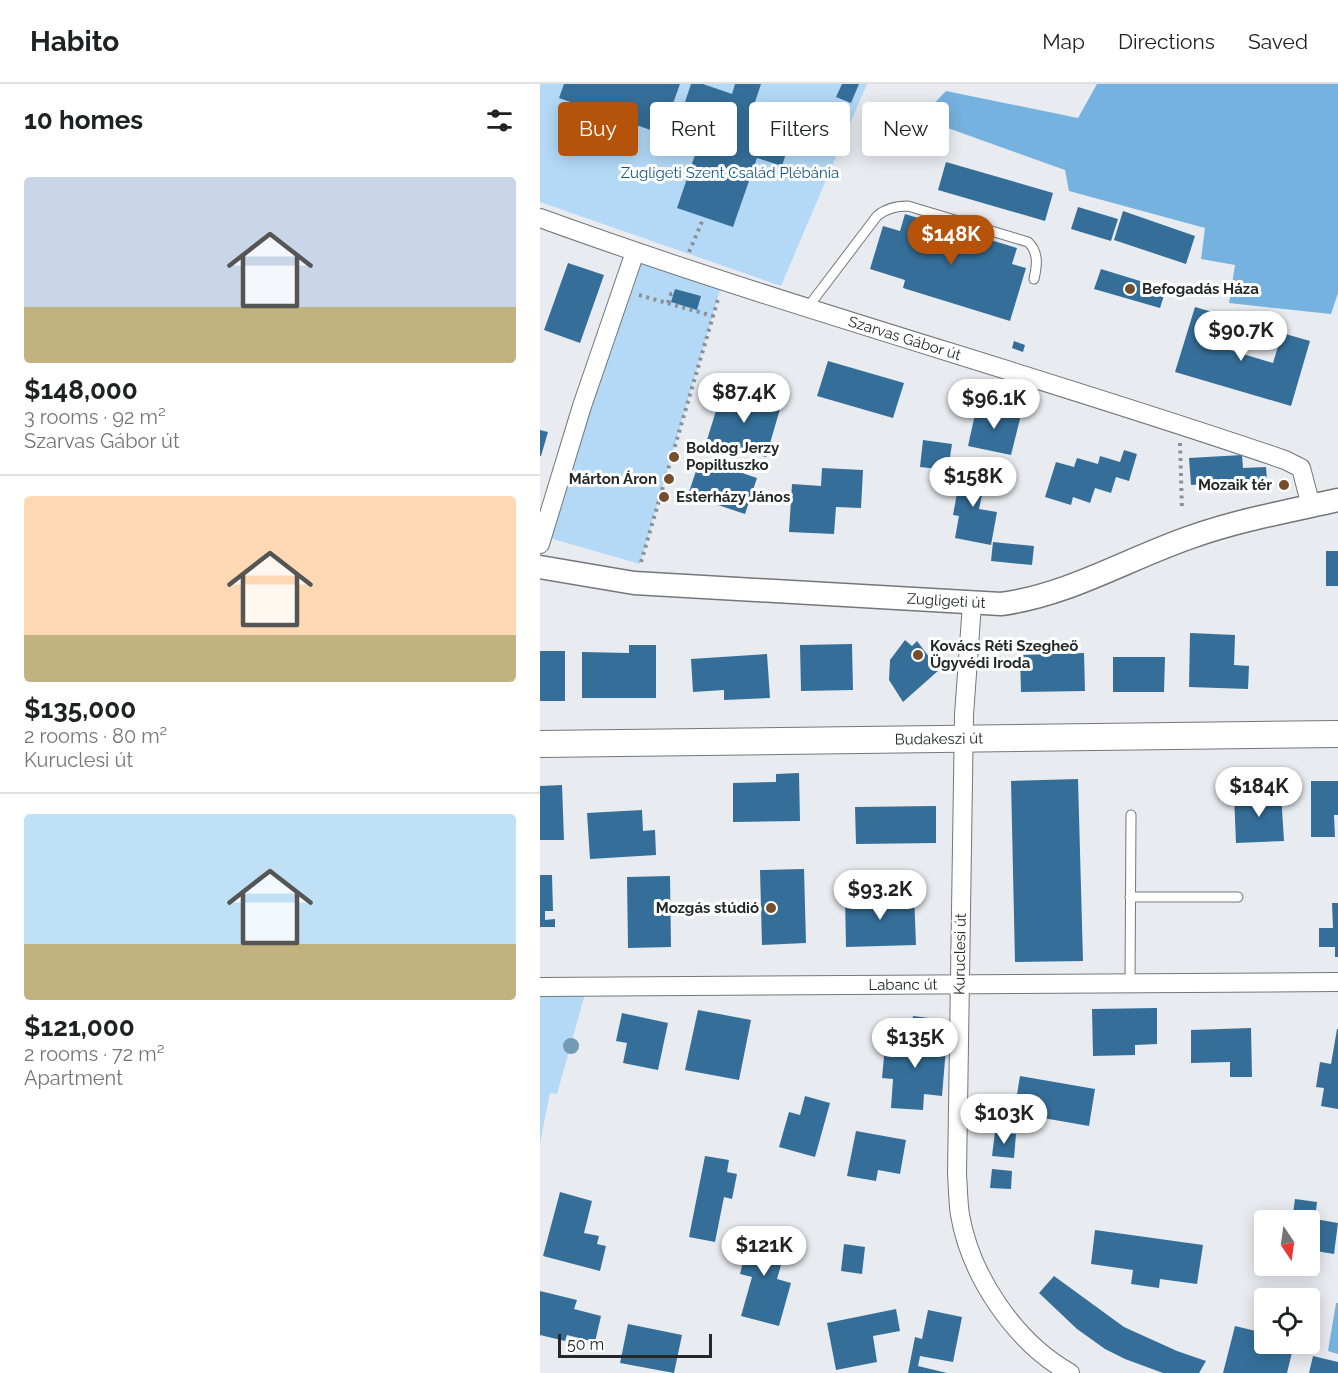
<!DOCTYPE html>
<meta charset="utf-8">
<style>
:root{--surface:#fff;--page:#f2f2f2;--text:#202124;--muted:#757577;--line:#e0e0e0;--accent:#b45309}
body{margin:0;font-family:Raleway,sans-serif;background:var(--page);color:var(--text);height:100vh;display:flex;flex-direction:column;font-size:22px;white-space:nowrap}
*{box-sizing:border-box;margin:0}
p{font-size:20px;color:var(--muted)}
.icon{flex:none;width:33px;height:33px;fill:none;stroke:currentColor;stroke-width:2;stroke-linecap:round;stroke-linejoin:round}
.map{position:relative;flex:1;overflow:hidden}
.side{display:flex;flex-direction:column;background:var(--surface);width:540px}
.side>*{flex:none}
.hud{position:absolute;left:18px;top:18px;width:570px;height:54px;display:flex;gap:12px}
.needle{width:39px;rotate:167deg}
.controls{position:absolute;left:714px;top:1126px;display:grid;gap:12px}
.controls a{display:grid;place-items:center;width:66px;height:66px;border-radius:6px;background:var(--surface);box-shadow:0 3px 15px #0003;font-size:30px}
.scale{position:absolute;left:18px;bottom:15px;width:154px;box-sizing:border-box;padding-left:6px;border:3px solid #252728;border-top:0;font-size:16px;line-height:21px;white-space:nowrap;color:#252728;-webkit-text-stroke:4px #fff;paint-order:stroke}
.price{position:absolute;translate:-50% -51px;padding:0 14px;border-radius:21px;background:#fff;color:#222;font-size:20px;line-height:39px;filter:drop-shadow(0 2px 3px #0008)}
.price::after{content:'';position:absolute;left:50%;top:36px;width:18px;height:14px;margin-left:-9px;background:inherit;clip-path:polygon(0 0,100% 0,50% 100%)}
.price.current{background:var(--accent);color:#fff}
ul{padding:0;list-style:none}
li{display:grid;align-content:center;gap:12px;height:318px;padding:0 24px}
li+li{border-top:2px solid var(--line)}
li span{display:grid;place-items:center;height:186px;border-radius:6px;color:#555}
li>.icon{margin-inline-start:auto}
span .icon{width:108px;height:108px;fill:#fffc;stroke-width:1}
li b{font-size:26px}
h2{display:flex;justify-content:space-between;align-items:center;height:72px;padding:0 24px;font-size:26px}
.chip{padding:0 21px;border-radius:6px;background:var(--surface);box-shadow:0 3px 15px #0003;font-size:21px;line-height:54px}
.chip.current{background:var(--accent);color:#fff}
header{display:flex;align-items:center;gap:36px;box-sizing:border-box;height:84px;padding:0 30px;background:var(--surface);border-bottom:2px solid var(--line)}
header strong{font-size:28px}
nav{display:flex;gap:33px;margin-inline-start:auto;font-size:21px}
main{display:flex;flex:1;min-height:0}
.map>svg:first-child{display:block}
.green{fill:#b3d9f7}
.forest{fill:#76b2df}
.building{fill:#356f99}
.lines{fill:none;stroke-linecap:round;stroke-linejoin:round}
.service-casing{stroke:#73777a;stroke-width:11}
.minor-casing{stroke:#73777a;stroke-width:20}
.tertiary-casing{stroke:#73777a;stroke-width:25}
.secondary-casing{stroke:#73777a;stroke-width:28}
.path{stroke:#8d9093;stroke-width:4;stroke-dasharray:3 4.5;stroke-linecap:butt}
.service{stroke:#fff;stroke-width:9}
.minor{stroke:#fff;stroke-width:18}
.tertiary{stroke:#fff;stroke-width:22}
.secondary{stroke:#fff;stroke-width:26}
.tree{fill:#749bb5}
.poi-dot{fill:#754e2b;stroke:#fff;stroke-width:2}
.labels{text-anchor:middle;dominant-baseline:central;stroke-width:6;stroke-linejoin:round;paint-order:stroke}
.park-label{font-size:15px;fill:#155985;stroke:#fff}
.poi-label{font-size:15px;font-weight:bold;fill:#252728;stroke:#fff;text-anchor:start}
.street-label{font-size:15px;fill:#252728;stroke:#fff}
</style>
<header>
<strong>Habito</strong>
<nav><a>Map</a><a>Directions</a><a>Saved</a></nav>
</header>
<main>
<section class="side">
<h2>10 homes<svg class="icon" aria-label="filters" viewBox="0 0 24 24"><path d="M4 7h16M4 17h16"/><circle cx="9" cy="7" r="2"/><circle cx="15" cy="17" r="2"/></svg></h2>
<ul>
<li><span style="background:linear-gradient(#c9d6e8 70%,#c2b280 0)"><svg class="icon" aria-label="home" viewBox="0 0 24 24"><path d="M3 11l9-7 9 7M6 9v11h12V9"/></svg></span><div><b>$148,000</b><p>3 rooms · 92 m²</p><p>Szarvas Gábor út</p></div></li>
<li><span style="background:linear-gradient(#ffd9b3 75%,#c2b280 0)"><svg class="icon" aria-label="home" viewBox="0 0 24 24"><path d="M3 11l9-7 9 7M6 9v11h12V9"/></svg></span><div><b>$135,000</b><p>2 rooms · 80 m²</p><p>Kuruclesi út</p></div></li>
<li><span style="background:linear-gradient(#bfe0f5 70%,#c2b280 0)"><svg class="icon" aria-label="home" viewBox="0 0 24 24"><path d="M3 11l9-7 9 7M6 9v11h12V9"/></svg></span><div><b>$121,000</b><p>2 rooms · 72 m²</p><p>Apartment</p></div></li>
</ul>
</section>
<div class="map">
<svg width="798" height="1289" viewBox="0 0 798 1289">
<rect width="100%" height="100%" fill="#e8ecf0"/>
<path class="green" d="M0,0H327L241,202L0,118Z
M95,168L183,196L100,480L6,453Z
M45,910L17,1010L10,1009L0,1059V912Z"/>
<path class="forest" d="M557,0H798V209L791,230L689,219L695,181L661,175L665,144L529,107L525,86L380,34L406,7L538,34Z
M796,1219H798V1270L788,1267Z"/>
<path class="building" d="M24,0H140L122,50L19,14Z
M151,0H163L192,10L195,0H221L215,18L258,32L242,82L217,74L193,143L137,124L161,53L136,45Z
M302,0H319L311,19L296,13Z
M406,78L513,109L505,137L398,106Z
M538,123L578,135L571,157L531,145Z
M583,127L655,152L646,180L574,156Z
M365,130L477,164L472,180L486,184L470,237L363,204L365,196L330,185L343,142L360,147Z
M28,179L64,191L40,259L4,246Z
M561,185L626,205L620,224L554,205Z
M135,205L161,212L157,226L131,218Z
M655,223L683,231L673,261L733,279L742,249L770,257L751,322L635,288Z
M474,257L485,261L483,268L472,264Z
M288,277L364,299L353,334L277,312Z
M182,307L240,325L226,373L167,356Z
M437,321L481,331L471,371L428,362Z
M0,346L8,348L1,372H0Z
M383,356L412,360L408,386L380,383Z
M584,366L597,370L589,397L576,393L571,409L555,404L550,419L533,413L531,421L505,413L516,378L534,383L537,374L558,380L560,372L580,378Z
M702,371L703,384L726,383L727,396L651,401L649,374Z
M160,375L217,394L205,430L148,411Z
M422,382L447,387L439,425L457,428L451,461L415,454L419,432L413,431Z
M282,384L323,386L321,424L296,423L294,450L249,448L252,400L281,402Z
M453,458L494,462L492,481L451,477Z
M786,467H798V502H786Z
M650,549L695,551L694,581L709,582L708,605L649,603Z
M365,556L372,562L377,557L399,586L363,618L349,596L350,576Z
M312,560L313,606L261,607L260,561Z
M89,561H116V614H42V568L89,569Z
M0,567H25V617H0Z
M544,569L545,607L481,608L480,571Z
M227,570L230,614L184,616V606L153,608L151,575Z
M573,573H625L624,608H573Z
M259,689L260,737L193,738V699L236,698V690Z
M538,695L543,877L475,878L471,697Z
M771,697H798V731H794L795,753H771Z
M22,701L24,756H0V702Z
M741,709L744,757L696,759L694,711Z
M396,722V759L316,760L315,723Z
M102,726L103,747L115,746L116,771L50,775L47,729Z
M264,785L266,859L222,861L220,786Z
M0,791H12L13,827H5V836L15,835V843H0Z
M130,792L131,863L88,864L87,793Z
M374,810L376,861L306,863L305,812Z
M792,819H798V873H795V863H779V844H793Z
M617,924V960L595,961V971L553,972L552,925Z
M158,926L211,936L199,996L145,986Z
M82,929L128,939L118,986L83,979L87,959L76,957Z
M373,932L389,934L387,963L406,964L402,1012L384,1010L383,1026L351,1024L353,995L342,994L345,962L370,964Z
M711,944L712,993H690V978L651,979V946Z
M797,945H798V1025L781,1022L784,1004L776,1003L780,978L791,980Z
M480,992L555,1005L549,1042L474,1029Z
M265,1012L290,1019L275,1073L239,1063L249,1028L260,1031Z
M316,1047L366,1056L360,1090L338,1086L336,1097L307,1092Z
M455,1048L476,1050L474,1074L452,1072Z
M165,1072L189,1076L187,1088L197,1090L192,1115L184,1113L175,1158L149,1153Z
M452,1085L472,1087L471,1105L450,1104Z
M20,1108L52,1117L44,1149L59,1152L57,1160L66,1162L60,1187L3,1172Z
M755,1115L777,1118L775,1135L798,1139L794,1170L770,1166V1137H752Z
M203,1145L248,1157L237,1195L251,1199L239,1242L201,1232L212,1193L200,1190L204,1174L196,1171Z
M555,1146L663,1161L657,1200L620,1195L619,1204L591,1200L593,1186L551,1180Z
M304,1160L325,1163L322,1190L301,1187Z
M514,1192L584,1243L637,1267L666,1277L659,1289H623L585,1275L565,1265L537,1245L499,1209Z
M0,1207L37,1216L34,1225L61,1232L55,1258L27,1251L25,1257L0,1251Z
M356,1225L360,1247L333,1252L337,1278L296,1286L287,1239Z
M388,1226L422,1233L413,1278L380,1272L378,1282L407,1289H368L375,1253L382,1255Z
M88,1240L142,1251L134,1289L80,1279Z
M695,1242L724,1249V1260H754L747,1289H683Z
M773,1272L798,1278V1289H769Z"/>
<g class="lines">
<g class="service-casing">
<path id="service" d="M268,223L337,132C346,124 356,122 368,122L488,158C499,168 497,182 494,195
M590,813H698
M590,899L591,731"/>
</g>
<g class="minor-casing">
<g id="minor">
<path id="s1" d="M0,134C245,223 498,291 745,376L761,384L771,422"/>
<path d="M0,460L42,322L95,168"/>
<path d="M432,520L424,631L417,1090C418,1103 418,1118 420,1131C431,1193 475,1258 530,1289"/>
<path id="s2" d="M0,903L798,898"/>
</g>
</g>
<g class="tertiary-casing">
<g id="tertiary">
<path id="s3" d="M0,483L94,499L461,520C529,511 587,475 651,453C699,436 749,427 798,416"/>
</g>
</g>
<g class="secondary-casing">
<g id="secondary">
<path id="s4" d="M0,660L798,650"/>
</g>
</g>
<path class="path" d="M149,168L164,133
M99,211L173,232
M128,219L131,210H134
M640,359L642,425
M101,478L178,215"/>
<use href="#service" class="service"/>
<use href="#minor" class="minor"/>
<use href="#tertiary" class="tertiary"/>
<use href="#secondary" class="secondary"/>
</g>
<circle class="tree" cx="31" cy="962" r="8"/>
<g class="poi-dot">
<circle cx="590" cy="205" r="6"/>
<circle cx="134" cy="373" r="6"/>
<circle cx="129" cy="395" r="6"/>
<circle cx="744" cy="401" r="6"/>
<circle cx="124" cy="413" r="6"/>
<circle cx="378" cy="571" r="6"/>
<circle cx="231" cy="824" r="6"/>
</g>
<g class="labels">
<g class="park-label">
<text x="190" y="89">Zugligeti Szent Család Plébánia</text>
</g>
<g class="poi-label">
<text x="602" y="205">Befogadás Háza</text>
<text x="146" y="364">Boldog Jerzy<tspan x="146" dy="17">Popilłuszko</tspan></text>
<text x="117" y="395" text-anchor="end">Márton Áron</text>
<text x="732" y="401" text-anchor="end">Mozaik tér</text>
<text x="136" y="413">Esterházy János</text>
<text x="390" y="562">Kovács Réti Szegheő<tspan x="390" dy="17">Ügyvédi Iroda</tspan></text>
<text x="219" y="824" text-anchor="end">Mozgás stúdió</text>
</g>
<g class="street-label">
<text stroke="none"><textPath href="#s1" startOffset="384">Szarvas Gábor út</textPath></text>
<text stroke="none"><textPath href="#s3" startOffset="408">Zugligeti út</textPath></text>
<text stroke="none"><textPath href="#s4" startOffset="399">Budakeszi út</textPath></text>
<text transform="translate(420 870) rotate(-89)">Kuruclesi út</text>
<text stroke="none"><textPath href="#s2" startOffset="363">Labanc út</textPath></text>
</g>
</g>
</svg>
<div class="controls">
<a><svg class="needle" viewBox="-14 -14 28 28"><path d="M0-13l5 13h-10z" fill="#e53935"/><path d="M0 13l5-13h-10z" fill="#757577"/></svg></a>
<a><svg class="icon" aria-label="locate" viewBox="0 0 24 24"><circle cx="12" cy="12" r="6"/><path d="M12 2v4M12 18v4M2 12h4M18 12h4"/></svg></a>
</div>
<div class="scale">50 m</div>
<b class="price current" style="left:411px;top:182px">$148K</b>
<b class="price" style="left:701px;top:278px">$90.7K</b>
<b class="price" style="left:204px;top:340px">$87.4K</b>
<b class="price" style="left:454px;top:346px">$96.1K</b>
<b class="price" style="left:433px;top:424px">$158K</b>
<b class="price" style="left:719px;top:734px">$184K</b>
<b class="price" style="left:340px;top:837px">$93.2K</b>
<b class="price" style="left:375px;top:985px">$135K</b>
<b class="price" style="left:464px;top:1061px">$103K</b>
<b class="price" style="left:224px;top:1193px">$121K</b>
<div class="hud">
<a class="chip current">Buy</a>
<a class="chip">Rent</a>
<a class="chip">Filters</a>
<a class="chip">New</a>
</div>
</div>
</main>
